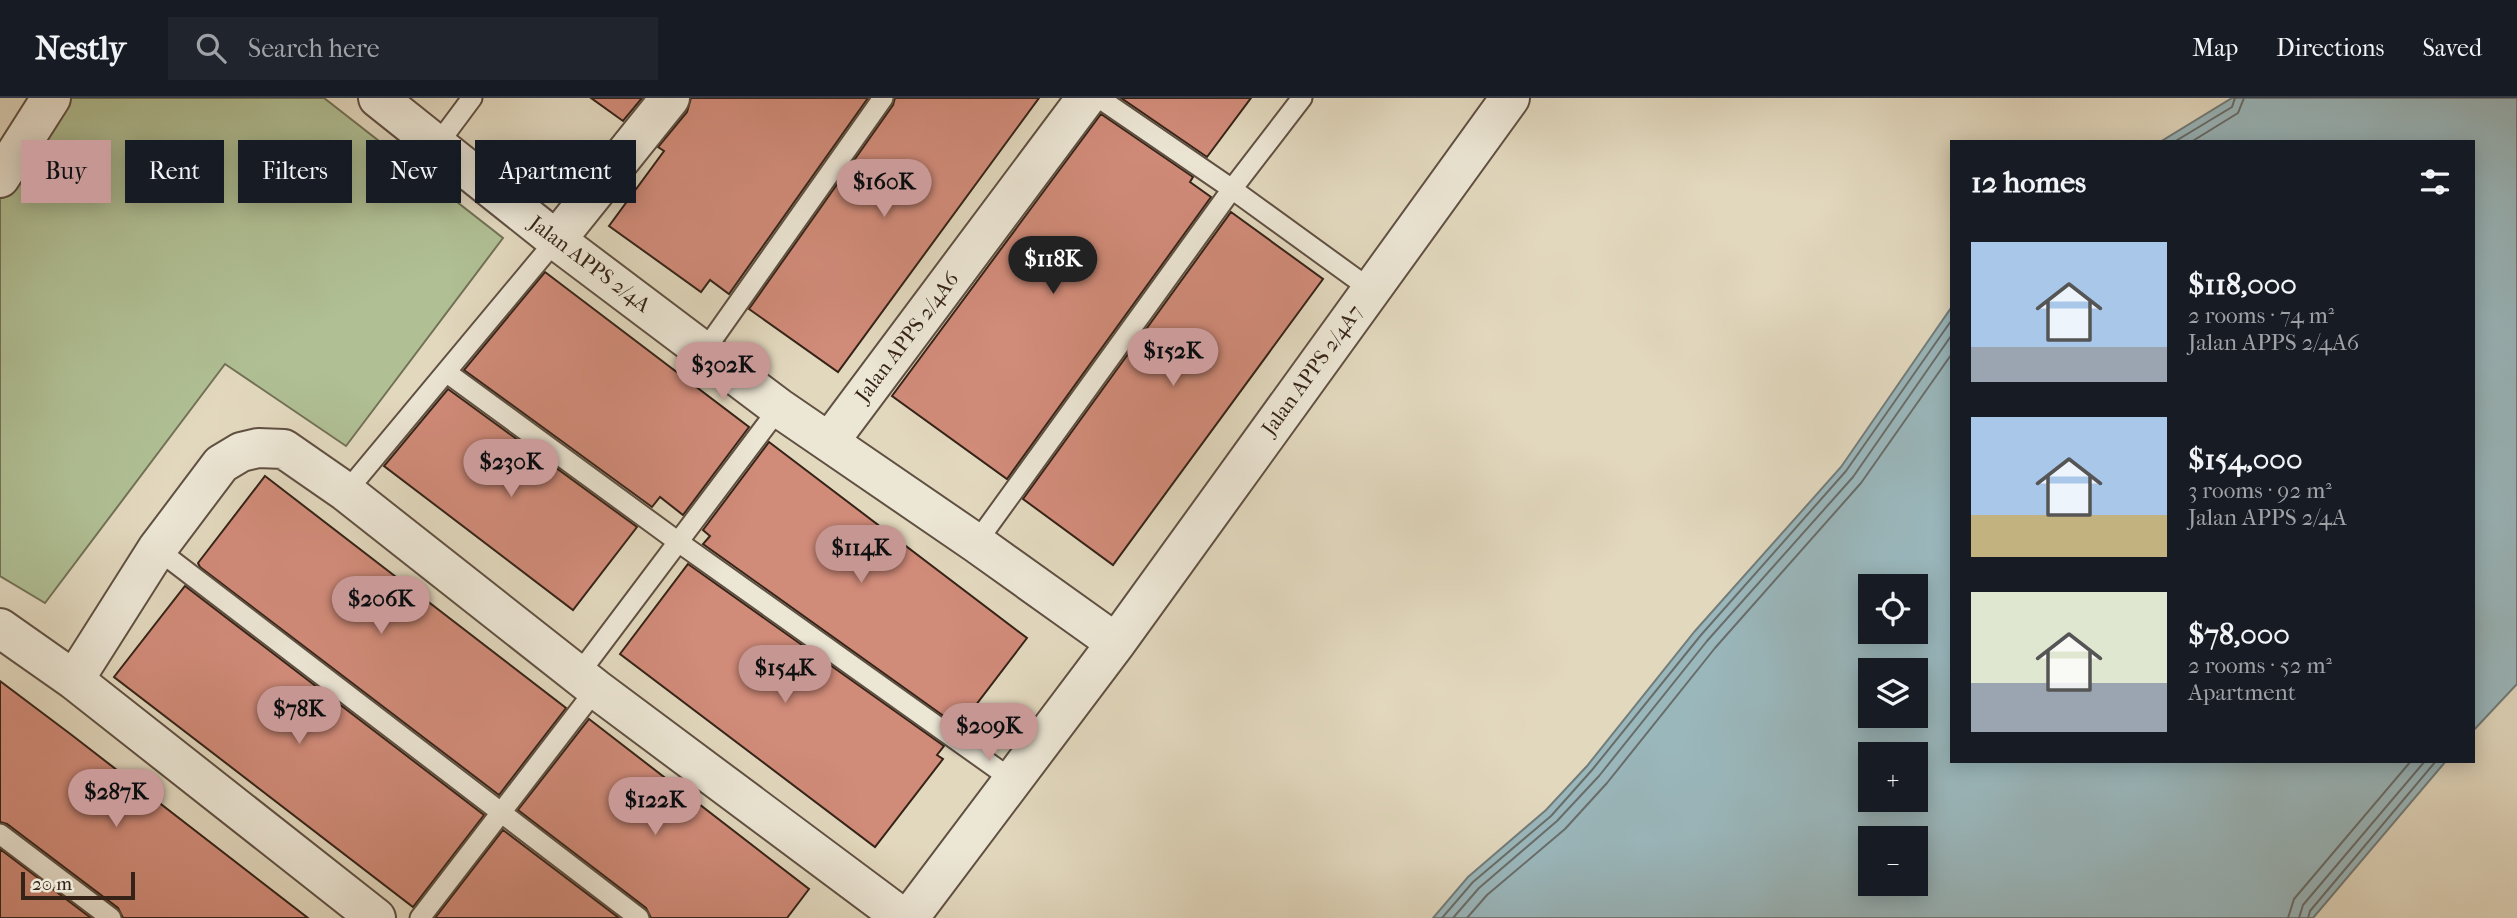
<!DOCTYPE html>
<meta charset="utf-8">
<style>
:root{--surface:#171b24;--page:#20242c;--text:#f1f3f6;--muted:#9ea1a6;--line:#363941;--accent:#c59692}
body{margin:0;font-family:"IM FELL French Canon",serif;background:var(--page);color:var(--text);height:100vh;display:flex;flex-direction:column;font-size:26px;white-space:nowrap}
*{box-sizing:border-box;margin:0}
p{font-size:23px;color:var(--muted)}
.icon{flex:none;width:38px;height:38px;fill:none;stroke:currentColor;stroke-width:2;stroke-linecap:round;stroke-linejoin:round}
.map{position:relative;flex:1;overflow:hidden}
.details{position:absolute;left:1950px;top:42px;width:525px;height:623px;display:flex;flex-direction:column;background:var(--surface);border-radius:0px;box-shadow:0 4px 18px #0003}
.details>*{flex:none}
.hud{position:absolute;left:21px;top:42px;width:665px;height:63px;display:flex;gap:14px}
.tools{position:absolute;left:1858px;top:476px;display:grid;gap:14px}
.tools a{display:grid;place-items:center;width:70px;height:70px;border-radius:0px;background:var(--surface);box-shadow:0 4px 18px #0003;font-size:35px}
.scale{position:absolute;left:21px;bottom:18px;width:114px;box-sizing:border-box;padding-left:7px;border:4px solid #352318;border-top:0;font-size:19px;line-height:24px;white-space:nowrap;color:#352318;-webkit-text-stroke:5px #ece6d5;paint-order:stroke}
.price{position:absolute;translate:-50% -60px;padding:0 16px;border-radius:24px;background:var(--accent);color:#111;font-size:23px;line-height:46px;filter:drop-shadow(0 2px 4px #0008)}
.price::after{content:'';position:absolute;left:50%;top:42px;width:21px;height:16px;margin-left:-10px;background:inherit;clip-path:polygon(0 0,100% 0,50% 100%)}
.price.current{background:#222;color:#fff}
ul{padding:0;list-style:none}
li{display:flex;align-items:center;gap:21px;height:175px;padding:0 21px}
li span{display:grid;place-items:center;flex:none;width:196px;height:140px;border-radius:0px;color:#555}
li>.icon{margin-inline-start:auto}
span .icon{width:84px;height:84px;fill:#fffc;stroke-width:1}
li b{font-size:30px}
h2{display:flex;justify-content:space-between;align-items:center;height:84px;padding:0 21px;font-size:30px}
.pill{padding:0 24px;border-radius:0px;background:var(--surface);box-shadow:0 4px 18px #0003;font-size:24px;line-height:63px}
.pill.current{background:var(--accent);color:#111}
header{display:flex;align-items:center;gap:42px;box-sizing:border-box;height:98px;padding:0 35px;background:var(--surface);border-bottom:2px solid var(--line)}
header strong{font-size:33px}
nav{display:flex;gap:38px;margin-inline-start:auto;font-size:24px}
.search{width:490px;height:63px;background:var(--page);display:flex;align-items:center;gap:18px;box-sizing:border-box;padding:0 24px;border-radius:0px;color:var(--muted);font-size:26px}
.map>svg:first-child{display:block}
.green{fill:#b0bf94;stroke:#727156;stroke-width:2}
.water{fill:#9ab7bc;stroke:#727c7a;stroke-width:2;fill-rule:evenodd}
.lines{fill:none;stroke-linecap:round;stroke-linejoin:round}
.shore{stroke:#686d6a;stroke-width:2}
.building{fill:#d18b79;stroke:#352318;stroke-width:2}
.lane-casing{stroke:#605042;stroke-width:23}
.street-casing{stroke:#605042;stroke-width:42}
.lane{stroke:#ece6d5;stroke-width:19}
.street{stroke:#ece6d5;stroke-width:38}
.labels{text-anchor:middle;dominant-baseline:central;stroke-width:5;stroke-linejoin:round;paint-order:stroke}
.street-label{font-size:21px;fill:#352318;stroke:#ece6d5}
</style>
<header>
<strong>Nestly</strong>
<div class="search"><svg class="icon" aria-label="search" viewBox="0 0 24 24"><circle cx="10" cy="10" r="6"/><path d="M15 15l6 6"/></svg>Search here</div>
<nav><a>Map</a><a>Directions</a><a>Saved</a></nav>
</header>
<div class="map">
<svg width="2517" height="820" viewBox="0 0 2517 820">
<rect width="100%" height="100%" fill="#e2d8be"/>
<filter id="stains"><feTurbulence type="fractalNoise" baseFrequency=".00286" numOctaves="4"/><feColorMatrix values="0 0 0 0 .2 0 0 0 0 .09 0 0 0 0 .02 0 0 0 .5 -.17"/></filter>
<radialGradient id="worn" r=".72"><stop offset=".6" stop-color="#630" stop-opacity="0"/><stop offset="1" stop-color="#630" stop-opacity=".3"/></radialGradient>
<path class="green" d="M61,0H324L503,140L346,348L225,266L45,505L0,478V96Z"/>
<path class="water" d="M2232,0H2517V586L2473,633V44H2160Z
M1951,210V663H2446L2313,820H1433L1468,779L1546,712L1587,668L1695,533L1841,369ZM1871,488H1916V534H1871ZM1871,572H1916V618H1871ZM1871,656H1916V702H1871ZM1871,740H1916V786H1871Z"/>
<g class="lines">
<path class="shore" d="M2174,44L2232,9L2235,0
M2191,44L2238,15L2244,0
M1442,820L1473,784L1551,718L1592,672L1701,537L1846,373L1951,223
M1453,820L1479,790L1557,723L1599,678L1707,543L1853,379L1951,238
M1467,820L1487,797L1565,731L1607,685L1715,550L1861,385L1951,257
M2288,820L2294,801L2411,663
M2299,820L2303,807L2425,663
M2308,820L2310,813L2436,663"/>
</g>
<path class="building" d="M591,0H642L623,23Z
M691,0H868L729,196L710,182L701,194L609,128L664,53L658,49L687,14Z
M895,0H1039L838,274L749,211L893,7Z
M1121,0H1251L1207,59Z
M1101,16L1193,79L1190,84L1211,99L1007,381L892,298Z
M1231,114L1323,181L1113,467L1023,401Z
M545,174L749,329L683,417L660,399L652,409L464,272Z
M448,291L637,429L573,512L384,368Z
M769,344L1027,540L959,629L703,446L710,438L703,432Z
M265,378L566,610L499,697L200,469L198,465Z
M688,466L944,648L937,657L943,661L875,749L620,556Z
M185,488L484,717L413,809L114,579Z
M0,583L73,638L308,820H123L118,810L7,726L0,724Z
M589,621L809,791L787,820H651L646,810L518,712Z
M503,732L619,820H435Z
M0,751L91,820H0Z"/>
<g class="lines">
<g class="lane-casing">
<path id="lane" d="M1099,0L1232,91L1370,191
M437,47L472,0
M705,252L883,0
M446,274L677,443L1014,683
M346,394L556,142
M976,445L1232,91L1302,0
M157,451L639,820
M578,577L779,310
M0,736L111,820
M420,820L596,591"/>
</g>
<g class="street-casing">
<path id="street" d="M378,0L556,142L779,310L976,445L1116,545
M0,80L51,0
M556,142L670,0
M829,344L1086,0
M0,530L74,582L376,820
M74,582L157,451L221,366L241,354L258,350L284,351L346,394L596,591L903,820
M909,820L1116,545L1510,0"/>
</g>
<use href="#lane" class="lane"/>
<use href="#street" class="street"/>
</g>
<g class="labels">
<g class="street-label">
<text transform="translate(590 166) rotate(37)">Jalan APPS 2/4A</text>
<text transform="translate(907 239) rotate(-53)">Jalan APPS 2/4A6</text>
<text transform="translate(1312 272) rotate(-54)">Jalan APPS 2/4A7</text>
</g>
</g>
<rect width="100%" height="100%" filter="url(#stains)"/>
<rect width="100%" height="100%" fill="url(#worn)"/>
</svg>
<div class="tools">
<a><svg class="icon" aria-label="locate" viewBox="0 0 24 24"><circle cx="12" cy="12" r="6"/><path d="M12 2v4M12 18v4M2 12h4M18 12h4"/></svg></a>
<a><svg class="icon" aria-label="layers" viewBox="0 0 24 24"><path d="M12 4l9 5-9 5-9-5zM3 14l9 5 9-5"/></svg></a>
<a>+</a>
<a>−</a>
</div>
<div class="scale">20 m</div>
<b class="price" style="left:884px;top:121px">$160K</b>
<b class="price current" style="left:1053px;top:198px">$118K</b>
<b class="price" style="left:1173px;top:290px">$152K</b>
<b class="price" style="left:723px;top:304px">$302K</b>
<b class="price" style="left:511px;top:401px">$230K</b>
<b class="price" style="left:861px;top:487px">$114K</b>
<b class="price" style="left:381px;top:538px">$206K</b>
<b class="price" style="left:785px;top:607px">$154K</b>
<b class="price" style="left:299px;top:648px">$78K</b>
<b class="price" style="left:989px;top:665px">$209K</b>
<b class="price" style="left:116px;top:731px">$287K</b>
<b class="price" style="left:655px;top:739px">$122K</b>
<div class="hud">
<a class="pill current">Buy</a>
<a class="pill">Rent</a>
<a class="pill">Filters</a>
<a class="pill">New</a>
<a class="pill">Apartment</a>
</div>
<section class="details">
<h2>12 homes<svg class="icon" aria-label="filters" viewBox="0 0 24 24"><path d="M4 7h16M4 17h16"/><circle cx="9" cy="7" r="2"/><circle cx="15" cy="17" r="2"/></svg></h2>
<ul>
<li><span style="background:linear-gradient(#a9c7e8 75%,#9aa5b1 0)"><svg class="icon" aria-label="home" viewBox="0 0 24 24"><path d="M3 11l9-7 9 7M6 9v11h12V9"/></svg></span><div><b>$118,000</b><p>2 rooms · 74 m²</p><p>Jalan APPS 2/4A6</p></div></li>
<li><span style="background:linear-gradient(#a9c7e8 70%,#c2b280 0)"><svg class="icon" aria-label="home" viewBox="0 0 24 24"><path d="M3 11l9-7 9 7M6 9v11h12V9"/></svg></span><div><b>$154,000</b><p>3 rooms · 92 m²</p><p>Jalan APPS 2/4A</p></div></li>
<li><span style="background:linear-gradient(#dfe7d0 65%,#9aa5b1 0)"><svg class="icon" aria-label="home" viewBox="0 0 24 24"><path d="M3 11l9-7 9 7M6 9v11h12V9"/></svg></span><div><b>$78,000</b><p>2 rooms · 52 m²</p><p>Apartment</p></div></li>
</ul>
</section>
</div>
